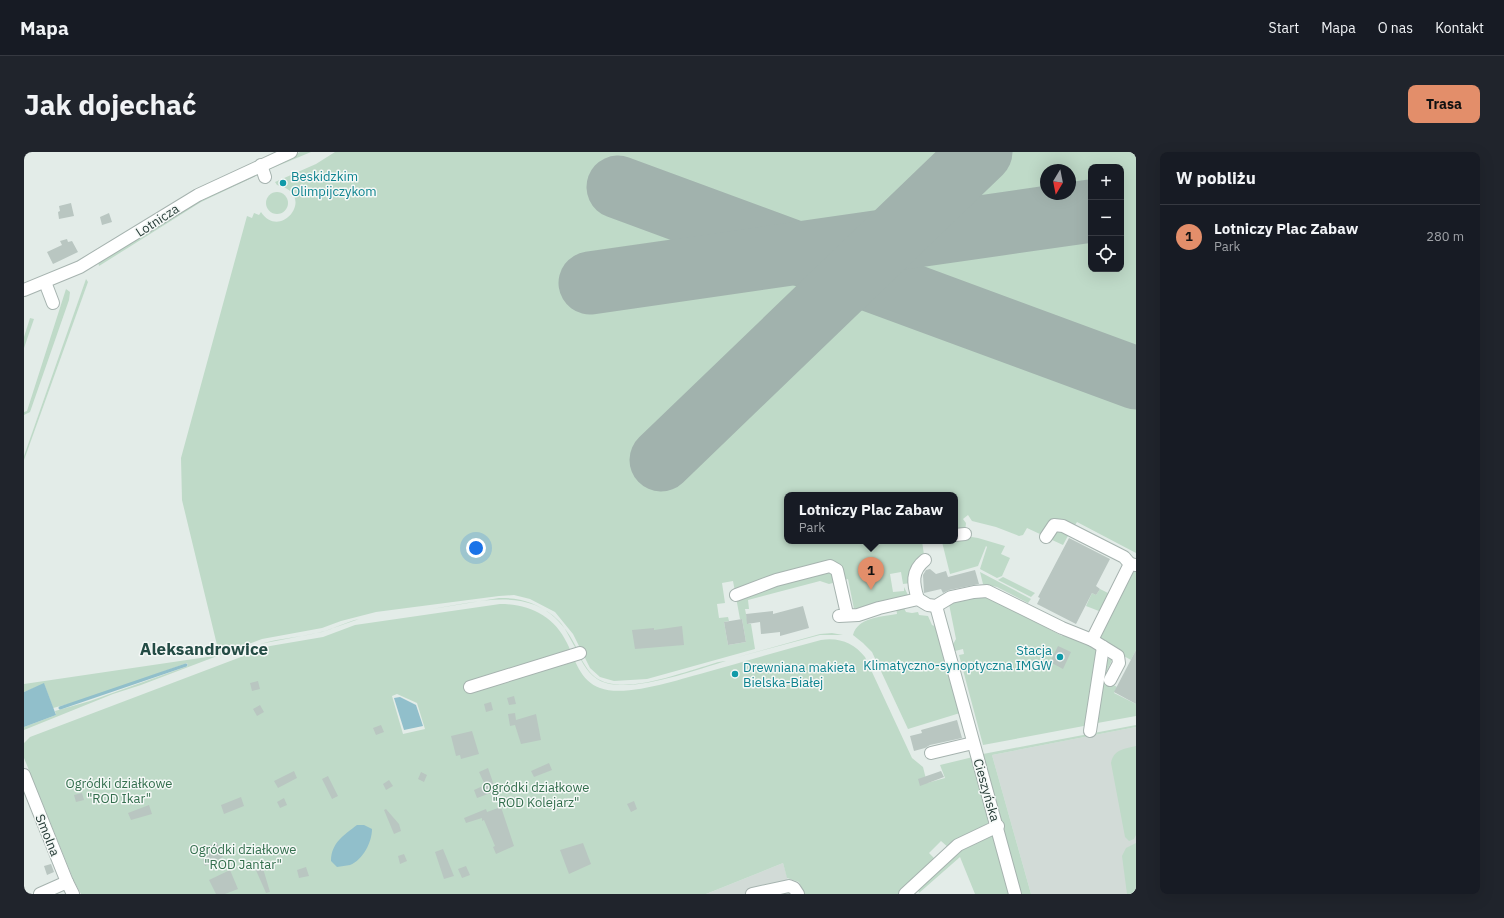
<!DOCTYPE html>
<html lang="pl">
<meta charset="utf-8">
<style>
:root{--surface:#171b24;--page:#20242c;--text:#f1f3f6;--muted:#9ea1a6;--line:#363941;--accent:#e38e6a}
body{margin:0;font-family:"IBM Plex Sans",sans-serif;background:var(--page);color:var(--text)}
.controls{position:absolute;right:12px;top:12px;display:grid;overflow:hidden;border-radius:8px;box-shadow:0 4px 16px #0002}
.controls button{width:36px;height:36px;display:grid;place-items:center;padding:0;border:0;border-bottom:1px solid var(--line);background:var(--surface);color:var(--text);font:20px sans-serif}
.compass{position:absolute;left:1016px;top:12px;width:36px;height:36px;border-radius:50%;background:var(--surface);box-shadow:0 4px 16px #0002;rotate:190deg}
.you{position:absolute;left:452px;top:396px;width:14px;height:14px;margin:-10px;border:3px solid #fff;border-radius:50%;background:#1a73e8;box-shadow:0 0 0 6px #1a73e833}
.badge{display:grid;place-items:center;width:26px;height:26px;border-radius:50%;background:var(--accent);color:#111;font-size:13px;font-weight:700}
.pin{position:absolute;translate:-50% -33px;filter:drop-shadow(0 1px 2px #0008)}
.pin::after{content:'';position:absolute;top:21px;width:14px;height:12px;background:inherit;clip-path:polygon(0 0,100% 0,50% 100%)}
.popup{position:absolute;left:760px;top:340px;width:174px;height:52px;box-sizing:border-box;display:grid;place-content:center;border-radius:8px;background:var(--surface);filter:drop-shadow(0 1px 3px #0005);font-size:13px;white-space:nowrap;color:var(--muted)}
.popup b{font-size:15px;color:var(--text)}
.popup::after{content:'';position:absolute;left:50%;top:100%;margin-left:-8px;border:8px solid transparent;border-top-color:var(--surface)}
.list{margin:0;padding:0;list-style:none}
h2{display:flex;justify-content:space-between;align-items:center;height:52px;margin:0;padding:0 16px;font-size:17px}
h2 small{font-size:13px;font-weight:400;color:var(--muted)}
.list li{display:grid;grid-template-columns:26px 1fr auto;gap:12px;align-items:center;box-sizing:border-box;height:64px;padding:0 16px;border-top:1px solid var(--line)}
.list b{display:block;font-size:15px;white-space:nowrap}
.list p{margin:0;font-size:13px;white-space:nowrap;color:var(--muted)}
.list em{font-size:13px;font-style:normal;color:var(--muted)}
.icon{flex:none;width:22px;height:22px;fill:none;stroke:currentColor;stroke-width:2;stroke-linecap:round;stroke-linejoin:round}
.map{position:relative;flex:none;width:1112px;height:742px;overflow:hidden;border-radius:8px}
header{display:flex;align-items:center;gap:24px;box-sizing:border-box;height:56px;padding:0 20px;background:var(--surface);border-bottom:1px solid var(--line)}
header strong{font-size:19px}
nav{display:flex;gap:22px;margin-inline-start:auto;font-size:14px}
.intro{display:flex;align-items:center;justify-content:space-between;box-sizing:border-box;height:96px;padding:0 24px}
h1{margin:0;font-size:28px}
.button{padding:10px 18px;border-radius:8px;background:var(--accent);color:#111;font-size:14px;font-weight:700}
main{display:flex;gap:24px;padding:0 24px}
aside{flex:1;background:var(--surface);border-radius:8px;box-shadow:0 4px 16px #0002}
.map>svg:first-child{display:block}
.built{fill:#d2dbd7}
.green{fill:#bfdac8;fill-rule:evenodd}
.water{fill:#91bfcb}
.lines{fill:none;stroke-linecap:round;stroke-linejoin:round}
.stream{stroke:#91bfcb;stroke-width:3}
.runway{stroke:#a1b2ad;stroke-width:63}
.building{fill:#b9c6c1}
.minor-casing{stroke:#a6b3af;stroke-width:14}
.minor{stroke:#fff;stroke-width:12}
.culture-dot{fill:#0f9aa8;stroke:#f4f8f6;stroke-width:1.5}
.labels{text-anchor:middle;stroke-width:3;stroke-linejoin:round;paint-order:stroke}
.culture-label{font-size:13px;fill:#0d838f;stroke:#f4f8f6;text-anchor:start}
.street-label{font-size:13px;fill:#253b36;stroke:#f4f8f6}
.park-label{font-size:13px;fill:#336e4d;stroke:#f4f8f6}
.district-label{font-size:17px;font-weight:bold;fill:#234b44;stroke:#f4f8f6}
</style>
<header>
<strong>Mapa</strong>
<nav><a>Start</a><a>Mapa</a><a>O nas</a><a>Kontakt</a></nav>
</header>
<div class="intro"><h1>Jak dojechać</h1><a class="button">Trasa</a></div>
<main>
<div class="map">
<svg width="1112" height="742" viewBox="0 0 1112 742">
<rect width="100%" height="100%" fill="#e3ece8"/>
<g class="built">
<polygon points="1112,575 1112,742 1007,742 968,603"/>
<polygon points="759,711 768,742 682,742"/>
</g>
<g class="green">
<polygon points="276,0 287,0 244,18 244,14"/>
<path d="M311 0H1112V401L1053 370 1049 376 1029 366 1018 383 1003 376 999 383 995 384 972 375 948 369 944 363 939 367 942 371 941 380 931 381V343H763V389H898L900 403 887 431 879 432 877 420 866 422 869 440 880 439V435L885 445 830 457 824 427 805 432 796 429 724 448 725 457H721L724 472H727L731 497 623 527 590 529 576 525 566 516 549 482 531 460 506 447 490 443 475 444 352 460 317 469 298 476 238 487 117 533 89 542 0 578V575L32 563 31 559 66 549 164 514 163 511 64 547 29 556 20 532 0 540V532L190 504 193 493 158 348 157 306 223 64 228 66 230 61 235 63 237 60C257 90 294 42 253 33L251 30 292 12ZM1067 15H1097V117H1067ZM1022 18H1046V42H1022ZM709 429 716 467H718L722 490 704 493 700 470 705 469 704 465 695 466 693 452 701 451 698 431Z"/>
<polygon points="232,19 235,22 234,23 177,50 75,114 74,110 154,59"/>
<circle cx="253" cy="51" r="11"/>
<polygon points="62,127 64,130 0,308 0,304"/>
<polygon points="42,137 46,140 45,148 6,260 0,263 0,260 3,259"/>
<polygon points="6,166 10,167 0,196 0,185"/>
<polygon points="1030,379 1046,380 1039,393 1026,387"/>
<polygon points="941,384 954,386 981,394 977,402 986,406 978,424 973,426 956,417 963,395 962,394 954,414 926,422 918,390 931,389 931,385"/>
<polygon points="1112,417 1112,498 1107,508 1076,491 1074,482 1107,420"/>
<polygon points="956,420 1007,447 1004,451 973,435 959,432"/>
<polygon points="979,425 1011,441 1007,445 974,428"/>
<polygon points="1076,437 1088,443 1080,461 1062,454 1068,441 1072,443"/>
<path d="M964 443C989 456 1013 471 1038 484L1041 480 1064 489 1075 499 1065 573 959 593 935 503 940 502 939 497 931 499 928 494 932 487 925 452 928 449Z"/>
<path d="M475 446C513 445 539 465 554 499 547 491 543 477 535 469 501 434 450 451 408 457Z"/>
<path d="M476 452C506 452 530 464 543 491 551 507 556 529 576 536 602 546 656 527 683 520 721 509 759 498 797 488 815 485 830 491 841 505L888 606 899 615 903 631 921 626 916 613 949 605 966 670 925 696 917 689 905 701 910 706 908 711 875 742H780L775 730 763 726 759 711 682 742H57L50 729 0 606V591L6 585 246 494 299 485 331 473ZM373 542 393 551 401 577 379 582 368 544Z"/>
<path d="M879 454 882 460 888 461 894 460 895 463 904 464 908 473 913 475 936 561 884 577 848 500 839 491 829 483C834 465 857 465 873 462L872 455Z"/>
<path d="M335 467 298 480 236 492 107 541 236 492C256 486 277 485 297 480 310 477 321 470 335 467Z"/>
<polygon points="808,481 819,483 796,483 710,506 796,482"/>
<path d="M555 504C560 510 563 519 571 525 596 544 651 523 678 515 686 513 695 509 702 509 671 518 612 540 582 531 568 527 561 516 555 504Z"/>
<polygon points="1079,505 1088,508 1079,527 1093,535 1090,541 1112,552 1112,564 1068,572"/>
<polygon points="1112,573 1112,575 968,603 1007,742 994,742 959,602"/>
<path d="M1112 594V683L1110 687 1105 689 1101 685 1087 611C1090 597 1100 597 1112 594Z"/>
<polygon points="968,683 971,685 986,742 951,742 936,705 895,741 894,738 931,701"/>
<polygon points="1112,691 1112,742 1103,742 1098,704 1102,696"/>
</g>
<g class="water">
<polygon points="20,531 32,563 0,575 0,540"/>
<polygon points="376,545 392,553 399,574 380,578 370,546"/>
<path d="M333 673H340L348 677C348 690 339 708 326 713 322 714 317 714 313 715L307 709C307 691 320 683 333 673Z"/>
</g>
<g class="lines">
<polyline class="stream" points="36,556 162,513"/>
<g class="runway">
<polyline points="594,35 1112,226"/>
<polyline points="566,131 1067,59"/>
<polyline points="637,308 957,0"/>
</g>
</g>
<g class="building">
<polygon points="47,51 50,64 35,67 34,60 36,59 35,54"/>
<polygon points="85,61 88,70 78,73 76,65"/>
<polygon points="43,87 44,90 48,89 54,100 29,112 23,100 38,93 36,89"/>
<polygon points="1045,386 1086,407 1072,434 1076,437 1072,443 1068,441 1052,472 1013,452 1016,446 1014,445"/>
<polygon points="906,417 912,422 922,419 924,425 951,418 955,432 925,438 919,441 917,437 900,441 899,423 902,418"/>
<polygon points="779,454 785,476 756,484 756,480 737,482 736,470 723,472 722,462 749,459 749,462"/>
<polygon points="718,467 722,490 704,493 700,470"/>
<polygon points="658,474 660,493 611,497 608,478 630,476 630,478"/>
<polygon points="1034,494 1047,500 1039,517 1026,510"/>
<polygon points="1112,498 1112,552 1090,540"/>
<polygon points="234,529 236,537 228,539 226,531"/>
<polygon points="490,544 492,552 485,553 483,546"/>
<polygon points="467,550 469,558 462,560 460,552"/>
<polygon points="236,553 240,560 233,564 229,557"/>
<polygon points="491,561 492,568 512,562 517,588 497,592 491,573 486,574 484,562"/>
<polygon points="933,568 938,586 906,593 901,596 890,599 886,584 898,581 897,578"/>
<polygon points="357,573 360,580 352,583 349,576"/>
<polygon points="448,579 455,602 437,607 436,603 432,604 427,584"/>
<polygon points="525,611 528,618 510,625 507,619"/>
<polygon points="464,616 472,639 453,646 450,638 461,633 455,620"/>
<polygon points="270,619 273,626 254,636 250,629"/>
<polygon points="917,619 920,625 896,634 894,627"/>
<polygon points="397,620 403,623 400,630 394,627"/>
<polygon points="304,624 314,644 308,647 298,627"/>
<polygon points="99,628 101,635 95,637 92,631"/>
<polygon points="365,628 369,634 362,638 359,632"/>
<polygon points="58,641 60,648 52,650 50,643"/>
<polygon points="217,645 220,654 200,662 197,653"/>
<polygon points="260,646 263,653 256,656 253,650"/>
<polygon points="610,649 613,657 607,660 603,652"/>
<polygon points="125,653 128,662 107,668 104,661"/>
<polygon points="477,655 490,694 472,702 469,695 471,694 460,668 458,669 458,666 442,671 440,666 462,657 463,660"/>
<polygon points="362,657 375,672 377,679 370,682 360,658"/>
<polygon points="193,690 199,705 181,714 176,698"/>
<polygon points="559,691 567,712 545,722 536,698"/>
<polygon points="419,697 430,724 420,727 411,700"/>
<polygon points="380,702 383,709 376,712 374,704"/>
<polygon points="27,712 30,720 23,723 20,714"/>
<polygon points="238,713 246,740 242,741 231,716"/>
<polygon points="442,714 446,723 438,726 434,717"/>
<polygon points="282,715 285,724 275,726 273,718"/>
<polygon points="206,718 214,737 201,742 192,742 185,728"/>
</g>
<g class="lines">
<g class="minor-casing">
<g id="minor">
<polyline points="237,13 241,25"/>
<polyline points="21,130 29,151"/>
<polyline points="0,138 56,115 174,43 267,0"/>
<polyline points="931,383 941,382"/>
<polyline points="1022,385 1030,373 1039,374 1100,405 1106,412"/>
<polyline points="712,443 752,428 806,414 813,418 823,462"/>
<path d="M894 447C889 432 887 419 901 408"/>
<polyline points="912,454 991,742"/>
<polyline points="815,464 834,463 855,456 894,447 904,453 912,454 927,445 950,440 963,439 1038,476 1068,488 1094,504 1095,511 1086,528"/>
<polyline points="1068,488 1106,412 1112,413"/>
<polyline points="446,535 556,501"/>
<polyline points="1066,579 1079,495"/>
<polyline points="907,601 949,591"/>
<polyline points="0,623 43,730 49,742"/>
<polyline points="16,742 43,730"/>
<polyline points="728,742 765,734 770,736 774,742"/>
<polyline points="881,742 934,693 974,674"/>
</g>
</g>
<use href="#minor" class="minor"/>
</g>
<g class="culture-dot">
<circle cx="259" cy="31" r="4"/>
<circle cx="1036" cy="505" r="4"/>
<circle cx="711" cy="522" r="4"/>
</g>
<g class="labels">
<g class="culture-label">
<text x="267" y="29">Beskidzkim<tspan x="267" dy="15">Olimpijczykom</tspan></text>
<text x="1028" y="503" text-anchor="end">Stacja<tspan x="1028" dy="15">Klimatyczno-synoptyczna IMGW</tspan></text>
<text x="719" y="520">Drewniana makieta<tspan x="719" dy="15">Bielska-Białej</tspan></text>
</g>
<g class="street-label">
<text transform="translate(133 68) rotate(-33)" y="5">Lotnicza</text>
<text transform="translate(963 638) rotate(74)" y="5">Cieszyńska</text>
<text transform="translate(24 683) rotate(68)" y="5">Smolna</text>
</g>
<g class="park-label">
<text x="95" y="636">Ogródki działkowe<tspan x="95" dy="15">"ROD Ikar"</tspan></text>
<text x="512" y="640">Ogródki działkowe<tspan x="512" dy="15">"ROD Kolejarz"</tspan></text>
<text x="219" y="702">Ogródki działkowe<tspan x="219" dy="15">"ROD Jantar"</tspan></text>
</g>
<g class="district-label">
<text x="180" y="503">Aleksandrowice</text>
</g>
</g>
</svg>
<div class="controls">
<button>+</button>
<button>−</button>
<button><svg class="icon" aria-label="locate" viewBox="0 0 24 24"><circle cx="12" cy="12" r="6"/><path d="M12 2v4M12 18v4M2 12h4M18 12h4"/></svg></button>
</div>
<svg class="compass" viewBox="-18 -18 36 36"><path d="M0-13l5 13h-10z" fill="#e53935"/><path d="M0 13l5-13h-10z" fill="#9ea1a6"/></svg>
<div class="you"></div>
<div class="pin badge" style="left:847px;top:438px">1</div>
<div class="popup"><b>Lotniczy Plac Zabaw</b>Park</div>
</div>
<aside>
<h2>W pobliżu<small></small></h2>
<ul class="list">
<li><span class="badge">1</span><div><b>Lotniczy Plac Zabaw</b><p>Park</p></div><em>280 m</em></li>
</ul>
</aside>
</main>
